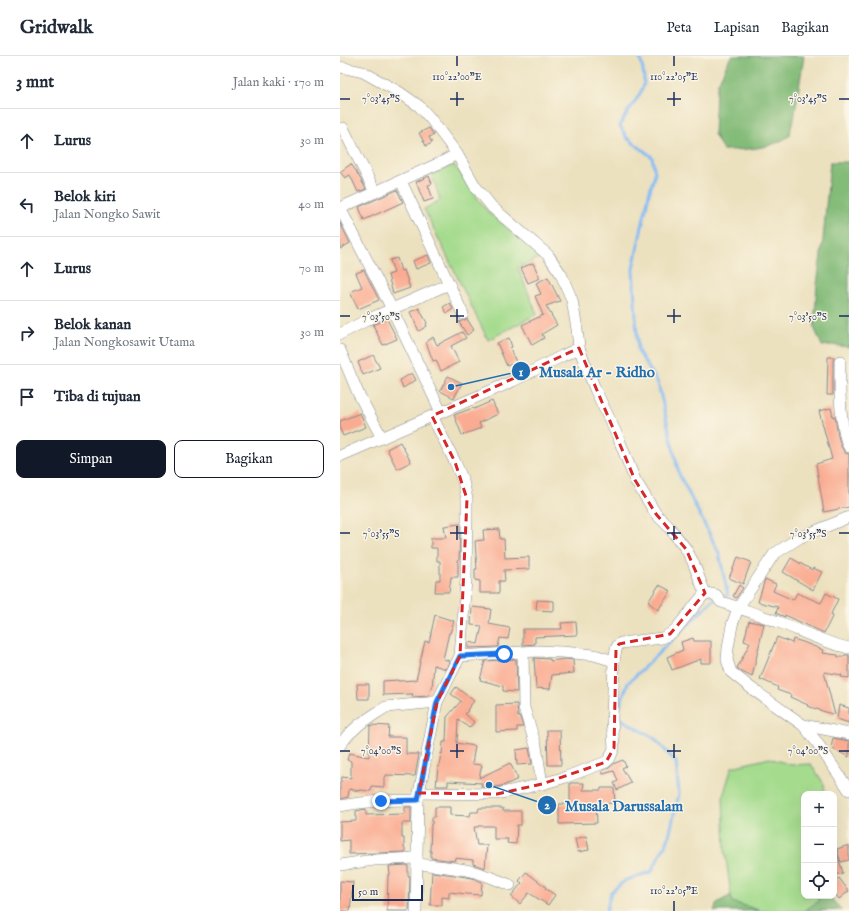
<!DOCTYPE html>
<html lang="id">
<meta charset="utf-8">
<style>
:root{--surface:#fff;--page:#f2f2f3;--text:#1f2937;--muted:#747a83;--line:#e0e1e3;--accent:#111827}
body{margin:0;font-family:"IM FELL English",serif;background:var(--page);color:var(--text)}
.controls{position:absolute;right:12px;bottom:12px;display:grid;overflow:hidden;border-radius:8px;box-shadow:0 4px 16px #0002}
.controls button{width:36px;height:36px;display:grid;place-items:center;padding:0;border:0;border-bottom:1px solid var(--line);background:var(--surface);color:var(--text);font:20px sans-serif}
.scale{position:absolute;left:12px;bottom:10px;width:71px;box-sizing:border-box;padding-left:4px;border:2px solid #1b2f5e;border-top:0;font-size:11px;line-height:14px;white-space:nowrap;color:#1b2f5e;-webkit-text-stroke:3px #fcf5e5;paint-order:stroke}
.stop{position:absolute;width:12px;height:12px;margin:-9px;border:3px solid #1a73e8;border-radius:50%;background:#fff}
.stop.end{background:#1a73e8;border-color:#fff;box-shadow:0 1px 4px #0008}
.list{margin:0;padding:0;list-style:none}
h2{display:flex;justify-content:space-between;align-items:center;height:52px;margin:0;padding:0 16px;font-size:17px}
h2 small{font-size:13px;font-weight:400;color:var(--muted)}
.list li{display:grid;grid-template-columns:26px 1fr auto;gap:12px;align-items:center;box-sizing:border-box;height:64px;padding:0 16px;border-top:1px solid var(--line)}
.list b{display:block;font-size:15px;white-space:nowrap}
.list p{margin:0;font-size:13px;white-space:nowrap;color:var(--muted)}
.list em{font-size:13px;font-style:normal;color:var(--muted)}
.actions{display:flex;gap:8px;padding:12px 16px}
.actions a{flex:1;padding:9px 0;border:1px solid var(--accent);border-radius:8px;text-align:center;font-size:14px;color:var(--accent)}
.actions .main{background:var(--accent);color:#fff}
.icon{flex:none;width:22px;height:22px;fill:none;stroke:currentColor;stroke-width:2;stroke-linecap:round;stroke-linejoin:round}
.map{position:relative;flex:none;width:509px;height:855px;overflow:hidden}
header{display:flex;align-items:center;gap:24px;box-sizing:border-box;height:56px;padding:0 20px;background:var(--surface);border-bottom:1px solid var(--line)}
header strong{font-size:19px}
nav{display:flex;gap:22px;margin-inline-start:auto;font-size:14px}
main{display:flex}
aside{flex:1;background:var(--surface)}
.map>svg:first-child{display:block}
.green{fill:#a4db8d;stroke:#608576}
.forest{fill:#83bb78;stroke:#4f756b}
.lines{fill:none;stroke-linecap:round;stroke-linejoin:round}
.stream{stroke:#85bbf4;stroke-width:3}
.building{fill:#faac92}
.minor-casing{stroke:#84888e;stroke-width:12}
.minor{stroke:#fff;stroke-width:11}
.route{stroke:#1a73e8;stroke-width:5}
.marked{fill:none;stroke:#d62828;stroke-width:3;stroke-dasharray:8 5;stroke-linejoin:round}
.ticks{fill:none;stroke:#1b2f5e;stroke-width:1.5}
.ticks-label{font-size:10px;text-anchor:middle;fill:#1b2f5e;stroke:#fcf5e5;stroke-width:3;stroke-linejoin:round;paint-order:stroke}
.leader{fill:none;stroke:#1f6fb2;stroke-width:1.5}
.callout-dot{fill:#1f6fb2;stroke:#fcf5e5;stroke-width:1.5}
.mark-label{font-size:12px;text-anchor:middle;font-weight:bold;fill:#fff}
.callout-label{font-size:15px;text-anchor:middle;font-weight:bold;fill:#1f6fb2;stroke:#fcf5e5;stroke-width:3;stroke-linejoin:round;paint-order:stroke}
</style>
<header>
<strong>Gridwalk</strong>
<nav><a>Peta</a><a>Lapisan</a><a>Bagikan</a></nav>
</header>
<main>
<aside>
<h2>3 mnt<small>Jalan kaki · 170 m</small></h2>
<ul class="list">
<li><svg class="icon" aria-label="ahead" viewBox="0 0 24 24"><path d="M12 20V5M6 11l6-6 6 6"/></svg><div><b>Lurus</b></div><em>30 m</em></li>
<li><svg class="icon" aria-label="left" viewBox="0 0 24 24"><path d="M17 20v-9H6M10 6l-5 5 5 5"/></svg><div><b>Belok kiri</b><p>Jalan Nongko Sawit</p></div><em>40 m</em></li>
<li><svg class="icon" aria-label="ahead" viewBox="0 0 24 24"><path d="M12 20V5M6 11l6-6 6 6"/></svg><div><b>Lurus</b></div><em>70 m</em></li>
<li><svg class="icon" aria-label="right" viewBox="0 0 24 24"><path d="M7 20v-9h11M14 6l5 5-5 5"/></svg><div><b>Belok kanan</b><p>Jalan Nongkosawit Utama</p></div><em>30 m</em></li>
<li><svg class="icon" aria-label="arrive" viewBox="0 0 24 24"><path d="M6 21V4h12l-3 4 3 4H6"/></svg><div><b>Tiba di tujuan</b></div></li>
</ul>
<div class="actions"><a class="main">Simpan</a><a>Bagikan</a></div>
</aside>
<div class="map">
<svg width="509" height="855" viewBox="0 0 509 855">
<rect width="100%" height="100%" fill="#fcf5e5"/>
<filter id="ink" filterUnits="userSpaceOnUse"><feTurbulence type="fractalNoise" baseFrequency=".025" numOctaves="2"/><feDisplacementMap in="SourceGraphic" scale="8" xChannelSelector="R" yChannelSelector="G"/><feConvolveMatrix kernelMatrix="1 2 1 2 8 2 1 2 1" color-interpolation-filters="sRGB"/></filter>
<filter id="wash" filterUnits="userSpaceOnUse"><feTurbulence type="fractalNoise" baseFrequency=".012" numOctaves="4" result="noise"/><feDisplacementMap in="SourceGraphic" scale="16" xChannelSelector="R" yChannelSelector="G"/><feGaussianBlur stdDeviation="0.9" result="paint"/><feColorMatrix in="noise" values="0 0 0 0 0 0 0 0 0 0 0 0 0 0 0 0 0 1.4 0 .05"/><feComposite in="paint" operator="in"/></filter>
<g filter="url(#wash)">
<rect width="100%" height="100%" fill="#ece1bf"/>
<g class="green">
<polygon points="114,109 146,154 201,201 178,212 197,258 148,284 84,153 100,144 92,118"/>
<polygon points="430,702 451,709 471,708 484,728 485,738 464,738 464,840 479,840 479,845 464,855 422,855 392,846 385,795 383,740 392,711"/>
</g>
<g class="forest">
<path d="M391 0H464L454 63 451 71 450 79C433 93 404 94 383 94L374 78 376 37 378 27Z"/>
<polygon points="490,106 509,106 509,291 492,289 482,290 474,271 477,229 483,184"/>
<polygon points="391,839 392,846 422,855 374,855 377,847"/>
<polygon points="479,840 491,840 493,845 502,854 464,855 479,845"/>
</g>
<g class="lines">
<g class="stream">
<path d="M297 0 300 2C302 9 304 17 304 25 304 38 285 56 280 70L287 82 312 101 315 117 309 138 293 213 298 295 318 327 339 418 379 497 388 539 381 541"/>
<polyline points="267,855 267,852 271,836 286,824 311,816 328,784 339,738 336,706 314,682 276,660 288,627 373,544 375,543"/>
</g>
</g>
<g id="blocks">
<g class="building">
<polygon points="89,72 94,79 89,81 92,87 86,90 79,77"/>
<polygon points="11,108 16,115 26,133 18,136 10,119 5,122 0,116"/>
<polygon points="89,120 92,128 88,129 93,143 84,146 76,126"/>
<polygon points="57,134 63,146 24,164 19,151"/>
<polygon points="0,167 10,187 0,193"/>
<polygon points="88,199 91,207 76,213 73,205"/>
<polygon points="57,202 61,215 64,214 70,232 53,238 48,219 54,217 50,204"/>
<polygon points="193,207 200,222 188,227 181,212"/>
<polygon points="24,214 39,244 18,253 10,236 22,231 16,217"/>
<polygon points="208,221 220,245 206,250 217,269 202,278 204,282 192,289 182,269 203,259 195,240 201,238 196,227"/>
<polygon points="110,247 113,253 107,257 103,251"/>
<polygon points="79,252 87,267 86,268 87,270 79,275 70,256"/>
<polygon points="47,263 57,283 43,289 33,269"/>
<polygon points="127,263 134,274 127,279 119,266"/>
<polygon points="122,276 126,282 111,290 119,306 101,315 96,304 93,305 86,286 93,281 97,289"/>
<polygon points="169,282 172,291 170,292 176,306 167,310 157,287"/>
<polygon points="33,299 40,312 23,319 18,306"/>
<polygon points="488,301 494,301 493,305 493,339 487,339"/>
<polygon points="72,317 76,324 63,332 60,324"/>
<polygon points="108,320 122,327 114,342 100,335"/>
<polygon points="152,345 158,358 139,367 141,372 122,379 114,359 133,352 134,353"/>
<polygon points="491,352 493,361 495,360 498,380 501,390 505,397 509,398 509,451 484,456 476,408 492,403 479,355"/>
<polygon points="20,357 26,371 3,380 0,373 0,365"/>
<polygon points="60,386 71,406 57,413 47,393"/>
<polygon points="120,468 119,504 118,504 118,521 111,521 109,536 95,536 96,524 100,524 100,505 97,505 97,492 91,492 91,482 106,482 104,470"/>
<polygon points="159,473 160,483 164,483 165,502 189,501 189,513 164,514 165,525 159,525 159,537 140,537 140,525 135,524 135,513 137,513 135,485 144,484 143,474"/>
<polygon points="398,501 411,506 403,528 389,522"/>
<polygon points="451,502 472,514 473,512 482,516 473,534 443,516"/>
<polygon points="425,523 436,528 433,535 453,544 457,537 481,547 486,537 498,543 491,558 493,559 484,577 445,559 445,561 436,557 438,551 418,546"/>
<polygon points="319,529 331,535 318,554 308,546"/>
<polygon points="399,529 403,532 396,542 393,540"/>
<polygon points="197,544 214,545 214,555 196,554"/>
<polygon points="132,551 151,553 149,568 170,572 168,583 160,582 158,591 128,592 128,586 138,588 142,570 131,569"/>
<polygon points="95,559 114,565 110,577 109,577 103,603 110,605 106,613 94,609 92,633 90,632 89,640 72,641 73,638 43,639 43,625 58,624 58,625 76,624 85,585 89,586"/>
<polygon points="409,565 424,568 412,621 402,616 397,612 410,587 404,585"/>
<polygon points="236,566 237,579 195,581 195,588 183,589 183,573 222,573 221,567"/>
<polygon points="437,581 452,587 453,583 463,586 483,594 482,597 498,599 498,601 504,601 504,599 509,599 509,622 501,621 502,619 484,616 495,659 467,650 468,649 450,641 451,639 437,634 438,631 420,623"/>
<polygon points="353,582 354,585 371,585 371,607 361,607 361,603 332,614 327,601 343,594 341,586"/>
<polygon points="194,602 210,603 210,605 225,603 233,604 234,617 212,619 210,633 196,632"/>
<polygon points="176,603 177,636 163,635 163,630 140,624 145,605"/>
<polygon points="17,628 29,628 29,643 18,643"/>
<polygon points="116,631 134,645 127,654 128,655 125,658 134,666 129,672 118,663 117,686 116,687 135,690 132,708 142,709 139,722 170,707 178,723 165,729 156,731 141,731 142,727 108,725 108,730 96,730 98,710 99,710 101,697 102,698 103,686 106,686 107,661 121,645 111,638"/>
<polygon points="177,648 178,661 180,661 183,671 177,671 177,675 156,676 156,649"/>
<polygon points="499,649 509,652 509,667 497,663"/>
<polygon points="31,669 49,670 48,681 66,681 66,698 79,698 75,720 46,719 46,721 44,721 44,731 32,730 31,735 20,734 20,735 9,733 8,741 0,743 0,726 1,726 2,721 11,722 11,705 7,704 9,697 29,701 30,670"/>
<polygon points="207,674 220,674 221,709 208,709"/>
<polygon points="493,682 509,685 509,701 491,692"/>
<polygon points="189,692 192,708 177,709 176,694"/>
<polygon points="283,704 286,710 282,712 291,727 277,734 274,727 278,725 274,715 263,718 262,715 269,712 275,707"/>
<polygon points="230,727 244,727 243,734 261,734 261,732 274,732 275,747 256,748 257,767 219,768 219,748 230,748"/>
<polygon points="65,751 71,751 71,767 62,767 62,782 64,782 64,792 65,792 65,796 9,798 9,784 0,785 0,766 16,765 16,755 26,753 26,759 65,758"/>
<polygon points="95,751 110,751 110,759 130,760 131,756 138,756 139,752 163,752 163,755 181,755 181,769 177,769 176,788 167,787 168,783 154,783 154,770 138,770 138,771 134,771 137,789 147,789 145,812 133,808 133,804 115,802 114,805 91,802 91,795 90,795 91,768 92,768 92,761 95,761"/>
<polygon points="246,780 249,794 238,796 235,783"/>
<polygon points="509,789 509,804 501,806 497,793"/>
<polygon points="494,794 496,794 503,817 495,819 494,814"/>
<polygon points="68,809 68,820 70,820 69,855 47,855 48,819 50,819 49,810"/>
<polygon points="92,816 114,819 132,822 142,826 141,839 127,838 109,836 109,842 102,841 102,849 90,849"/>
<polygon points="186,816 206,831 205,832 215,839 208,849 189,837 180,848 171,840 182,827 179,825"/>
<polygon points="499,822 509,835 499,843 494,836 494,825"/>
<polygon points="0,825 13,826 10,855 0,855"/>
</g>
</g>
</g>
<g filter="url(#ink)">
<use href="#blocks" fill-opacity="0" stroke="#84888e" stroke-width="1"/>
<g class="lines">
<g class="minor-casing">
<g id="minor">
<polyline points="0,11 23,16 59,36 79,50 90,62 117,98 135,130 152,151 208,199 221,218 232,244 237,273 239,292 255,333 278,381 295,424 316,458 329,471 346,493 353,506 365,537"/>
<polyline points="3,72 35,136"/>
<polyline points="0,152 52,253 101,356"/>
<polyline points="0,152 102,106 117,98"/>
<polyline points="109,228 123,258"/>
<polyline points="0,278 27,264 109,228 61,125"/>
<polyline points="0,294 18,337 42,382"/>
<path d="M500 305C500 328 499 351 504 374 505 380 506 386 509 391"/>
<polyline points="95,359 173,325 222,300 239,292"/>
<polyline points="0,400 92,360 115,406 123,425 127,443 127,462 126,524 120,600 97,646 79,737 78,744 76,855"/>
<polyline points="509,461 459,482 434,498 398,552 392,569 388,592 387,604 391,616 411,632 463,669 476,685 509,734"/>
<path d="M365 537 376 539 381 546 385 547C404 554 423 560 441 567 464 576 485 587 509 592"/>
<polyline points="183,597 184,652 196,690 202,728"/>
<polyline points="120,600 197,595 222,596 254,599 274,605"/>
<polyline points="463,669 509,678"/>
<polyline points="0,689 8,679 20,668 35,658 46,651 97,646"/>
<polyline points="79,737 157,738 202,728 226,721 266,706 270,702 274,692 272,663 274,605 276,593 278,589 281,587 322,582 330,578 336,573 365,537"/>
<path d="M0 750C26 745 52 744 78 744"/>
<path d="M78 808C95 810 114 811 131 815 144 818 157 824 170 829"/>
<polyline points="0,809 34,804 77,802"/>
</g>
</g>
<use href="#minor" class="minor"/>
</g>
</g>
<g class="lines" filter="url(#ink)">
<polyline class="route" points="41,745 78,744 97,646 120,600 164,598"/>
</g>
<path class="marked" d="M239 292 295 424 316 458 346 493 365 537 330 578 279 588 276 593 274 692 266 706 202 728 157 738 79 737 97 646 120 600 127 443 115 406 92 360Z"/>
<path class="ticks" d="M117 0V10M334 0V10M117 36V50M334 36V50M0 43H10M110 43H124M327 43H341M499 43H509M117 253V267M334 253V267M0 260H10M110 260H124M327 260H341M499 260H509M117 470V484M334 470V484M0 477H10M110 477H124M327 477H341M499 477H509M117 688V702M334 688V702M0 695H10M110 695H124M327 695H341M499 695H509M334 845V855"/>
<g class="ticks-label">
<text x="117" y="24">110°22'00"E</text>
<text x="334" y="24">110°22'05"E</text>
<text x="41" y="46">7°03'45"S</text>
<text x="468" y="46">7°03'45"S</text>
<text x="41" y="264">7°03'50"S</text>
<text x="468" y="264">7°03'50"S</text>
<text x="41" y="481">7°03'55"S</text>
<text x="468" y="481">7°03'55"S</text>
<text x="41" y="698">7°04'00"S</text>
<text x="468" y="698">7°04'00"S</text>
<text x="334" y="838">110°22'05"E</text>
</g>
<path class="leader" d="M111 331L181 315M149 729L207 749"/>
<g class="callout-dot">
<circle cx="111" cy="331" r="4"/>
<circle cx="149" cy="729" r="4"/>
<circle cx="181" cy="315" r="10"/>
<circle cx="207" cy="749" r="10"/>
</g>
<g class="mark-label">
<text x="181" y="320">1</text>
<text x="207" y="753">2</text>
</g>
<g class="callout-label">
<text x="257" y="321">Musala Ar - Ridho</text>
<text x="284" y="755">Musala Darussalam</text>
</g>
</svg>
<div class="controls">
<button>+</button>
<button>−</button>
<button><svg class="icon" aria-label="locate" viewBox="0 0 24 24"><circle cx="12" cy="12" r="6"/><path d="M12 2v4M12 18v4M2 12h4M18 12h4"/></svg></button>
</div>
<div class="scale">50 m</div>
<div class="stop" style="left:164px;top:598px"></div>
<div class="stop end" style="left:41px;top:745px"></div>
</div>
</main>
